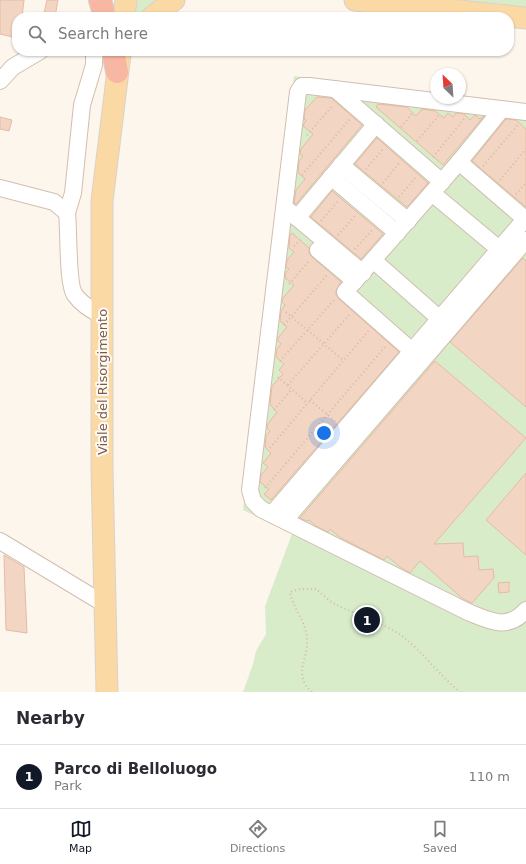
<!DOCTYPE html>
<style>
:root{--surface:#fff;--page:#f2f2f3;--text:#2b2b33;--muted:#7c7c81;--line:#e1e1e2;--accent:#111827}
body{margin:0;font-family:"DejaVu Sans",sans-serif;background:var(--page);color:var(--text)}
.compass{position:absolute;left:430px;top:68px;width:36px;height:36px;border-radius:50%;background:var(--surface);box-shadow:0 1px 3px #0004;rotate:335deg}
.you{position:absolute;left:324px;top:433px;width:14px;height:14px;margin:-10px;border:3px solid #fff;border-radius:50%;background:#1a73e8;box-shadow:0 0 0 6px #1a73e833}
.badge{display:grid;place-items:center;width:26px;height:26px;border-radius:50%;background:var(--accent);color:#fff;font-size:13px;font-weight:700}
.pin{position:absolute;translate:-50% -50%;border:2px solid #fff;box-shadow:0 1px 4px #0006}
.list{margin:0;padding:0;list-style:none}
h2{display:flex;justify-content:space-between;align-items:center;height:52px;margin:0;padding:0 16px;font-size:17px}
h2 small{font-size:13px;font-weight:400;color:var(--muted)}
.list li{display:grid;grid-template-columns:26px 1fr auto;gap:12px;align-items:center;box-sizing:border-box;height:64px;padding:0 16px;border-top:1px solid var(--line)}
.list b{display:block;font-size:15px;white-space:nowrap}
.list p{margin:0;font-size:13px;white-space:nowrap;color:var(--muted)}
.list em{font-size:13px;font-style:normal;color:var(--muted)}
.icon{flex:none;width:22px;height:22px;fill:none;stroke:currentColor;stroke-width:2;stroke-linecap:round;stroke-linejoin:round}
.map{position:relative;flex:none;width:526px;height:692px;overflow:hidden}
.search{position:absolute;background:var(--surface);box-shadow:0 1px 3px #0004;left:12px;right:12px;top:12px;height:44px;display:flex;align-items:center;gap:10px;box-sizing:border-box;padding:0 14px;border-radius:16px;color:var(--muted);font-size:15px}
.sheet{height:116px;background:var(--surface)}
nav{display:flex;justify-content:space-around;align-items:center;box-sizing:border-box;height:56px;border-top:1px solid var(--line);background:var(--surface);font-size:11px;color:var(--muted)}
nav a{display:grid;justify-items:center;gap:2px}
nav .on{color:var(--accent)}
.map>svg:first-child{display:block}
.green{fill:#d8ecc9}
.building{fill:#f3d5c3;stroke:#e6bba3}
.lines{fill:none;stroke-linecap:round;stroke-linejoin:round}
.minor-casing{stroke:#d1beb0;stroke-width:18}
.major-casing{stroke:#dad1cd;stroke-width:23}
.highway-casing{stroke:#dad1cd;stroke-width:24}
.path{stroke:#d9b8a5;stroke-width:2;stroke-dasharray:1 3;stroke-linecap:butt}
.minor{stroke:#fff;stroke-width:16}
.major{stroke:#fbd9a5;stroke-width:21}
.highway{stroke:#f7b7a3;stroke-width:22}
.labels{text-anchor:middle;stroke-width:4;stroke-linejoin:round;paint-order:stroke}
.street-label{font-size:13px;fill:#7a5c4d;stroke:#fffaf3}
</style>
<div class="map">
<svg width="526" height="692" viewBox="0 0 526 692">
<rect width="100%" height="100%" fill="#fdf6ec"/>
<g class="green">
<polygon points="135,0 161,0 153,5 140,17 133,17"/>
<polygon points="421,0 526,0 526,11"/>
<polygon points="294,76 436,93 436,98 460,98 460,96 526,104 526,692 243,692 253,664 256,651 266,634 265,606 292,534 243,510"/>
</g>
<g class="building">
<polygon points="0,0 24,0 22,17 17,17 17,38 0,34"/>
<polygon points="47,0 58,0 55,17 43,17"/>
<polygon points="317,97 331,98 362,125 296,204 294,203 296,190 305,179 298,173 299,161 303,156 300,154 301,149 313,134 303,126 306,120 304,119 305,110"/>
<polygon points="378,104 407,107 416,116 422,109 435,111 444,118 448,113 453,117 456,113 464,114 470,120 475,115 480,119 484,116 443,165 376,107"/>
<polygon points="0,117 12,120 9,131 0,129"/>
<polygon points="506,119 516,120 526,129 526,207 472,161"/>
<polygon points="377,138 428,183 407,207 355,164"/>
<polygon points="332,191 383,234 361,259 311,217"/>
<polygon points="292,233 309,248 309,253 312,257 341,282 336,291 336,295 339,299 399,352 271,500 264,494 269,489 260,482 261,475 268,467 263,463 271,453 265,447 266,436 270,431 267,428 268,424 277,412 270,405 272,386 283,374 279,370 284,364 276,357 277,349 281,344 278,341 278,338 287,327 280,321 281,311 285,305 282,302 283,298 294,285 285,278 286,272 289,269 286,267 287,260 294,252 289,248 290,235"/>
<polygon points="523,258 526,261 526,407 450,342"/>
<polygon points="435,361 526,438 434,544 463,543 464,557 478,556 479,570 493,569 494,578 472,603 463,599 420,561 410,573 400,567 387,556 384,560 341,538 330,529 328,532 316,526 309,520 307,521 300,518"/>
<polygon points="526,473 526,555 486,520"/>
<polygon points="4,555 24,567 27,633 6,630"/>
<polygon points="509,582 509,592 499,593 498,583"/>
</g>
<g class="lines">
<g class="minor-casing">
<g id="minor">
<polyline points="0,81 13,67 40,51"/>
<polyline points="335,89 442,182"/>
<path d="M526 112 309 86H302L298 92 250 490 253 501 261 509 468 612C490 621 507 631 526 610"/>
<polyline points="459,162 525,219"/>
<polyline points="341,165 408,221"/>
<polyline points="331,177 397,233"/>
<path d="M0 188 54 202 67 213C69 229 67 285 75 295 82 305 92 310 102 316"/>
<polyline points="432,193 499,249"/>
<polyline points="289,211 363,273"/>
<polyline points="67,213 73,193 82,105 94,65 94,51"/>
<polyline points="297,218 376,124"/>
<polyline points="318,250 355,281"/>
<polyline points="373,260 440,319"/>
<polyline points="412,351 345,292 459,162 502,109"/>
<polyline points="272,514 526,218"/>
<polyline points="285,520 526,240"/>
<polyline points="0,541 106,605"/>
</g>
</g>
<g class="major-casing">
<g id="major">
<polyline points="355,0 526,18"/>
<polyline points="124,17 126,0"/>
<polyline points="152,17 174,0"/>
<polyline points="107,692 102,469 102,201 120,54"/>
</g>
</g>
<g class="highway-casing">
<g id="highway">
<polyline points="100,0 105,17"/>
<polyline points="113,51 117,72"/>
</g>
</g>
<g class="path">
<polyline points="401,127 413,112"/>
<polyline points="307,135 333,105"/>
<polyline points="417,141 439,115"/>
<polyline points="433,157 464,119"/>
<polyline points="483,166 518,125"/>
<polyline points="366,169 383,149"/>
<polyline points="302,175 350,119"/>
<polyline points="500,180 526,149"/>
<polyline points="383,183 399,163"/>
<polyline points="516,194 526,183"/>
<polyline points="399,197 416,177"/>
<polyline points="321,221 338,201"/>
<polyline points="338,235 355,216"/>
<polyline points="294,246 301,239"/>
<polyline points="355,249 372,230"/>
<polyline points="289,284 310,260"/>
<polyline points="286,312 343,360"/>
<polyline points="284,325 327,275"/>
<polyline points="280,361 334,300"/>
<polyline points="278,377 307,403"/>
<polyline points="288,385 350,314"/>
<polyline points="310,400 335,421"/>
<polyline points="274,410 292,389"/>
<polyline points="270,448 369,330"/>
<polyline points="265,488 385,347"/>
<path d="M312 692C294 676 306 663 307 644 308 622 293 610 290 592L300 589H316C322 594 329 601 335 604 357 615 382 622 402 636 423 652 439 675 460 692"/>
</g>
<use href="#minor" class="minor"/>
<use href="#major" class="major"/>
<use href="#highway" class="highway"/>
</g>
<g class="labels">
<g class="street-label">
<text transform="translate(102 382) rotate(-90)" y="5">Viale del Risorgimento</text>
</g>
</g>
</svg>
<svg class="compass" viewBox="-18 -18 36 36"><path d="M0-13l5 13h-10z" fill="#e53935"/><path d="M0 13l5-13h-10z" fill="#7c7c81"/></svg>
<div class="you"></div>
<div class="pin badge" style="left:367px;top:620px">1</div>
<div class="search"><svg class="icon" aria-label="search" viewBox="0 0 24 24"><circle cx="10" cy="10" r="6"/><path d="M15 15l6 6"/></svg>Search here</div>
</div>
<section class="sheet">
<h2>Nearby<small></small></h2>
<ul class="list">
<li><span class="badge">1</span><div><b>Parco di Belloluogo</b><p>Park</p></div><em>110 m</em></li>
</ul>
</section>
<nav>
<a class="on"><svg class="icon" aria-label="map" viewBox="0 0 24 24"><path d="M3 6l6-2 6 2 6-2v14l-6 2-6-2-6 2zM9 4v14M15 6v14"/></svg>Map</a>
<a><svg class="icon" aria-label="directions" viewBox="0 0 24 24"><path d="M12 3l9 9-9 9-9-9zM9 14v-3h6M13 9l2 2-2 2"/></svg>Directions</a>
<a><svg class="icon" aria-label="saved" viewBox="0 0 24 24"><path d="M7 4h10v16l-5-4-5 4z"/></svg>Saved</a>
</nav>
